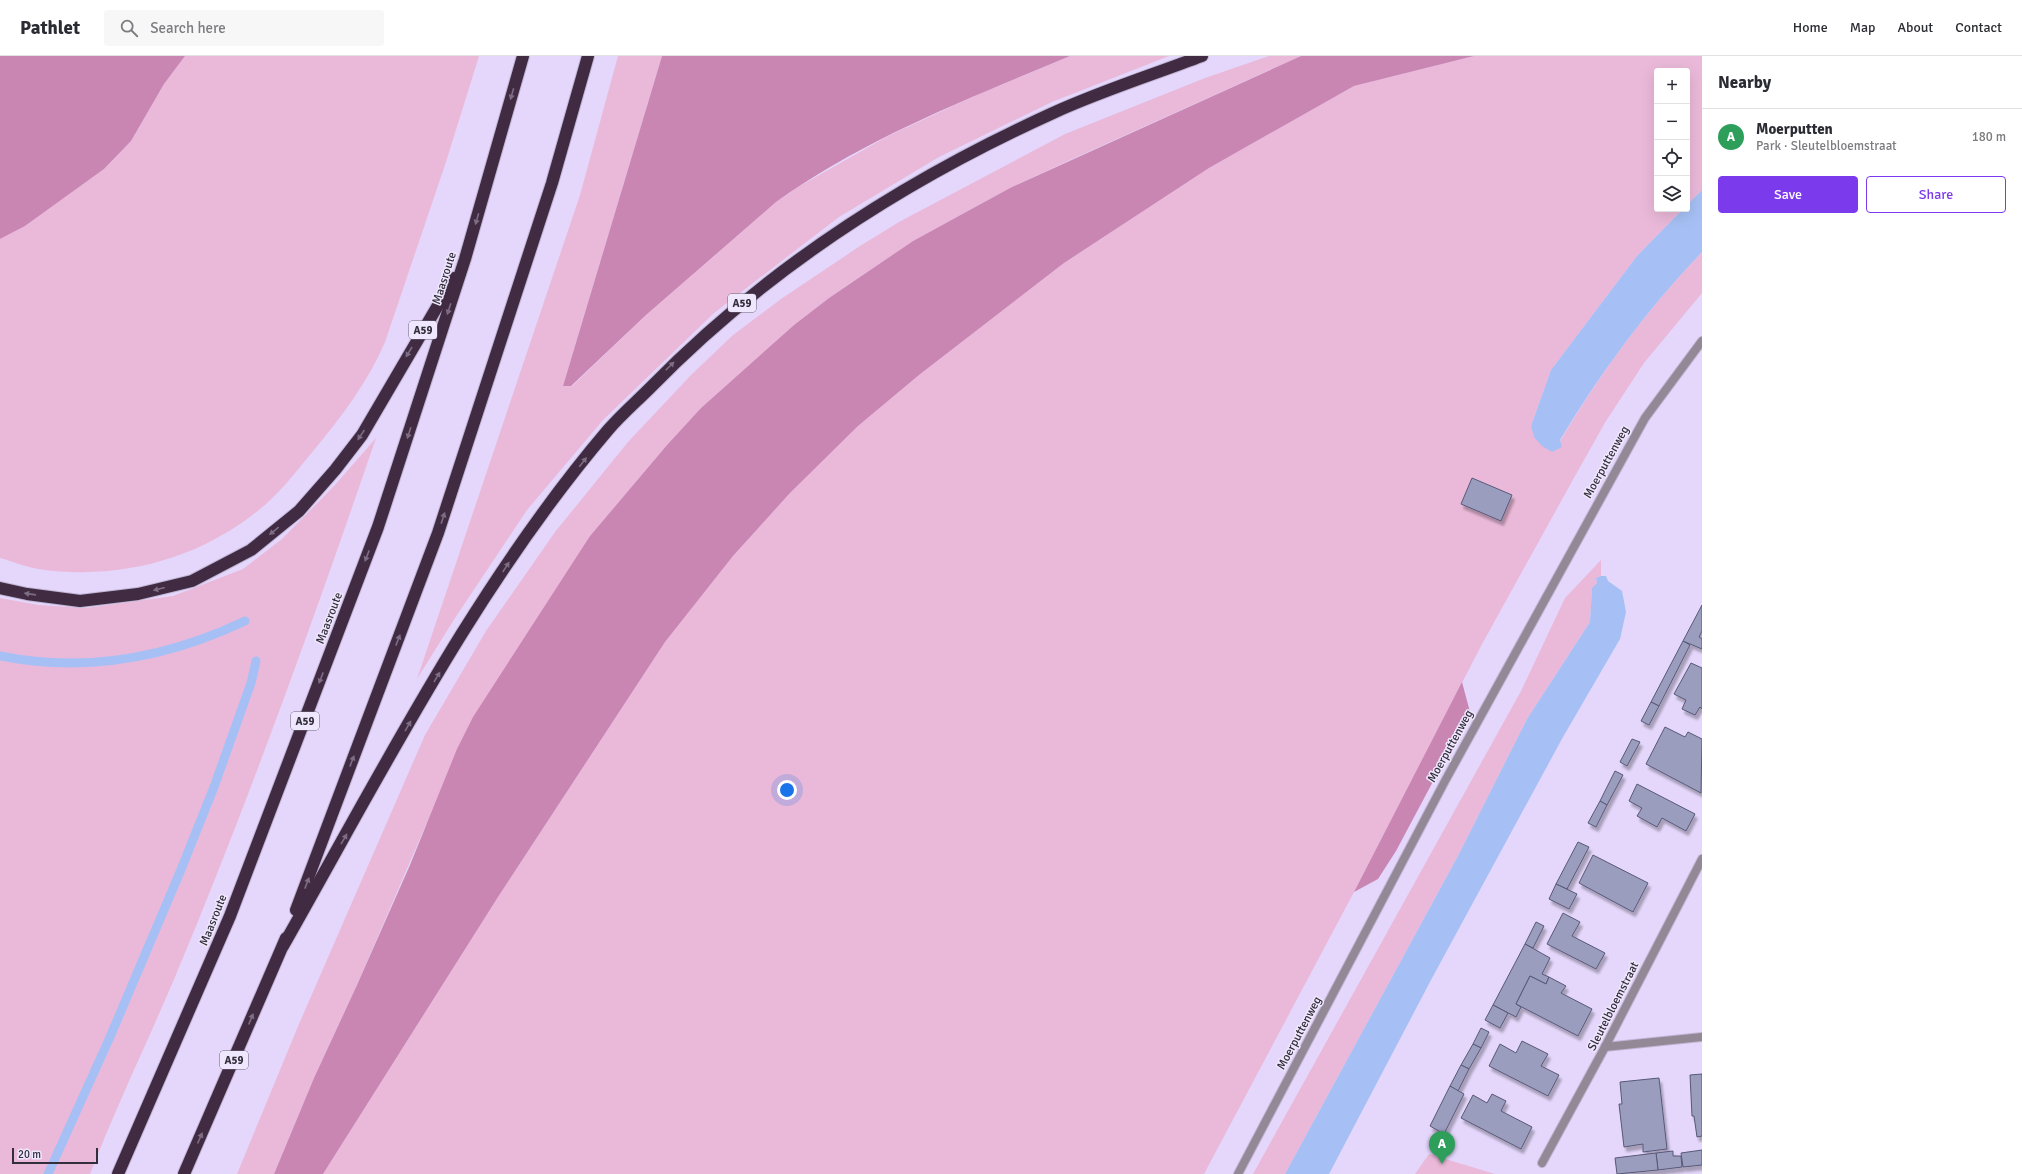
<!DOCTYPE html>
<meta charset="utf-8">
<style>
:root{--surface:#fff;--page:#f7f7f7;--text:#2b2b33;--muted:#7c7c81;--line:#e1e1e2;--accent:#7c3aed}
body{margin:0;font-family:Signika,sans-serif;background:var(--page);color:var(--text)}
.controls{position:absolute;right:12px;top:12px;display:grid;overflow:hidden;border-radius:4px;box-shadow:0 4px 16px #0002}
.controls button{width:36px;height:36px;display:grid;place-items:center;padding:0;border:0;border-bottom:1px solid var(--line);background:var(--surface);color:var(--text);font:20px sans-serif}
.scale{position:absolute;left:12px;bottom:10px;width:86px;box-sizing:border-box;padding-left:4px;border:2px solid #332e3b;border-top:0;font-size:11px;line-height:14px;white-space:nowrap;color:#332e3b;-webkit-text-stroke:3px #efe7fd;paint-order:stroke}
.you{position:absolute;left:787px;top:734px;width:14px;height:14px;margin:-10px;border:3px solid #fff;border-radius:50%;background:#1a73e8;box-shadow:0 0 0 6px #1a73e833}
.badge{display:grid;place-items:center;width:26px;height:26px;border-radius:50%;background:var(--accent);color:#fff;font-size:13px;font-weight:700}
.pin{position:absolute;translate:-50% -33px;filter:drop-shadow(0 1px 2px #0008)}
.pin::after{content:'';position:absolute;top:21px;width:14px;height:12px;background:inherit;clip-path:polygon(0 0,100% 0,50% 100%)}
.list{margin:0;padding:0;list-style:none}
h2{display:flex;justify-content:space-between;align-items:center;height:52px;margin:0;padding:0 16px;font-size:17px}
h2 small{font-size:13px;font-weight:400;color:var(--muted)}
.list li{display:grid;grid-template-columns:26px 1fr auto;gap:12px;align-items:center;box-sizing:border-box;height:56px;padding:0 16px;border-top:1px solid var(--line)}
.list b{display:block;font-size:15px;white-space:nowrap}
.list p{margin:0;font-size:13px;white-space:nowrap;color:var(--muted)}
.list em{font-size:13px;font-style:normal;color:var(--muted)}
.actions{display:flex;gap:8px;padding:12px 16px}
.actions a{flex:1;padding:9px 0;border:1px solid var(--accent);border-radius:4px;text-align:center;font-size:14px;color:var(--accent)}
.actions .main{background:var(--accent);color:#fff}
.icon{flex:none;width:22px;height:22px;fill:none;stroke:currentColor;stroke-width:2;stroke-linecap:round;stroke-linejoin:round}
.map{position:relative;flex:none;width:1702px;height:1118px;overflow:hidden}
header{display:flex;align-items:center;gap:24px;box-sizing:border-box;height:56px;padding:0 20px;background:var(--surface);border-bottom:1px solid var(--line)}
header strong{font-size:19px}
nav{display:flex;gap:22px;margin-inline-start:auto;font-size:14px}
.search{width:280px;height:36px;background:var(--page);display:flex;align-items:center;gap:10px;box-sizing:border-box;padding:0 14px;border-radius:4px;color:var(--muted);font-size:15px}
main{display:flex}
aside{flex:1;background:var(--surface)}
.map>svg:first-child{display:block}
.green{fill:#eab9d9}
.forest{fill:#c986b3}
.water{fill:#a6c0f5}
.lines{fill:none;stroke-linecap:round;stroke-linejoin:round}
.stream{stroke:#a6c0f5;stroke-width:9}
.building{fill:#9b9dbf;stroke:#575877;filter:url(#shadow)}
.street-casing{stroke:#c1b5d5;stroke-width:10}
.highway-casing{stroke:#c1b5d5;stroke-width:14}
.street{stroke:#938895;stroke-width:8}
.highway{stroke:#402b43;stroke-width:12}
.oneway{fill:#7d6d84}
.labels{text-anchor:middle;stroke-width:3;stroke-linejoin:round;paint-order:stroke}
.shield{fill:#efe7fd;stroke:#6b6675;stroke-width:1}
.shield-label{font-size:11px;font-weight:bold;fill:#332e3b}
.street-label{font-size:12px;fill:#332e3b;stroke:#efe7fd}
</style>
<header>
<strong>Pathlet</strong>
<div class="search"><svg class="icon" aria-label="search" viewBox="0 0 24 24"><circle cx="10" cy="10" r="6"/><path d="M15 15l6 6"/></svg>Search here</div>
<nav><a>Home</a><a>Map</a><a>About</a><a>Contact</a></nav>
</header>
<main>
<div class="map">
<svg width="1702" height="1118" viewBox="0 0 1702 1118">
<defs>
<filter id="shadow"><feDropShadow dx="2.5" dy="4.5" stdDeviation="1" flood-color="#0004"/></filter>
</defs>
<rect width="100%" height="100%" fill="#e4d7fb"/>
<g class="green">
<path d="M185 0H479L445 109 385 286C368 326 342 360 314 394 299 412 284 432 266 448 203 503 120 525 38 513 25 511 12 505 0 502V183L25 170 104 113 131 85 164 28Z"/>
<polygon points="618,0 662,0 563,330 572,330 646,259 776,146 798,131 888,80 970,42 1070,0 1169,0 1052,46 939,101 839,161 714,257 603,364 527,454 455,562 417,623 580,139"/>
<polygon points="1269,0 1301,0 1068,105 1010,132 913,185 829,242 794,269 701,352 667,389 590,480 425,771 357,929 314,1022 274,1118 237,1118 299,968 425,679 486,575 555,476 628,386 691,319 733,279 781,243 860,190 899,166 1065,78 1205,22"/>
<path d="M1474 0H1702V134L1687 149V15H1657V153H1683L1637 200 1551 314 1531 370 1562 391 1560 385C1601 316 1647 253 1702 196V237L1644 307 1606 365 1575 420 1481 590 1354 836 1204 1118H323L498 841 665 586 733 500 790 437 858 370 919 319 1064 207 1209 112 1354 30Z"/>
<path d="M376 382C314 563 249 744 175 921 147 987 116 1051 90 1118H0V542L39 549 86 552 173 540 243 513 282 483 335 429Z"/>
<polygon points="1601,504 1601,520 1596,522 1597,527 1592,533 1590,566 1527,663 1459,798 1285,1118 1253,1118 1521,635 1565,542"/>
<polygon points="1429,1098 1495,1118 1415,1118"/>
</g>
<g class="forest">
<polygon points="0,0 185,0 164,28 131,85 104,113 25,170 0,183"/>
<path d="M662 0H1070C970 42 865 82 776 146L646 259 571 330H563Z"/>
<polygon points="1301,0 1474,0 1354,30 1209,112 1064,207 919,319 858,370 790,437 733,500 665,586 498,841 323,1118 274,1118 314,1022 357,929 410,809 457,693 473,661 590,480 667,389 701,352 794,269 829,242 913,185 1010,132"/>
<polygon points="1462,626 1470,656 1396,795 1378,823 1354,836"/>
</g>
<g class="water">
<path d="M1702 134V196C1647 253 1601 316 1560 384L1562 391 1552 396 1542 390 1534 381 1531 370 1551 314 1637 200 1683 153H1687V149Z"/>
<polygon points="1601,520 1606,520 1608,525 1622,535 1626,556 1620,583 1563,681 1431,924 1329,1118 1285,1118 1459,798 1527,663 1590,566 1592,532 1597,527 1596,522"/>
</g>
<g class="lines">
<g class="stream">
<path d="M0 600C85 617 167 602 245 565"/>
<polyline points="48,1118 110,981 180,816 214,731 251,627 256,605"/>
</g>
</g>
<g class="building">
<polygon points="1472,422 1512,439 1501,465 1461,448"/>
<polygon points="1702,549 1702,575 1699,581 1702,583 1702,593 1683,585"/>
<polygon points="1683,585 1690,589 1659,650 1651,646"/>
<polygon points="1691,607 1702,612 1702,653 1700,651 1695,659 1682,653 1686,644 1674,638"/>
<polygon points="1651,646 1659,650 1649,669 1641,665"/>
<polygon points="1665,671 1685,681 1688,676 1702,683 1701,737 1646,708"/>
<polygon points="1632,683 1640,686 1627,710 1620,706"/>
<polygon points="1615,715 1623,719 1607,749 1600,745"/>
<polygon points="1637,728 1695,758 1686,775 1662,762 1657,771 1637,760 1642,752 1629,745"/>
<polygon points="1600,745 1607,749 1596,771 1588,767"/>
<polygon points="1578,786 1589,791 1567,833 1556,828"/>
<polygon points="1593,799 1648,827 1633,856 1579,827"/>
<polygon points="1556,828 1577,838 1569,853 1549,843"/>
<polygon points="1563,857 1580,866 1572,880 1605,897 1596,913 1547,888"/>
<polygon points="1536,866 1544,870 1533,892 1525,888"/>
<polygon points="1525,888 1550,902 1542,918 1549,921 1546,928 1530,920 1516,948 1521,951 1516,961 1493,949"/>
<polygon points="1530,920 1546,928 1549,921 1566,930 1561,937 1592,953 1578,980 1516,948"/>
<polygon points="1493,949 1508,957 1500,972 1485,964"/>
<polygon points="1481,972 1489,976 1481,992 1473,988"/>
<polygon points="1522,985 1548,998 1541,1010 1559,1019 1548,1040 1489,1010 1500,988 1516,997"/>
<polygon points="1473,988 1481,992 1469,1013 1461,1009"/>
<polygon points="1461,1009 1469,1013 1458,1035 1450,1030"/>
<polygon points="1702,1018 1702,1080 1697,1081 1694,1060 1692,1060 1690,1019"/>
<polygon points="1659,1022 1667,1093 1643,1096 1643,1088 1624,1091 1619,1048 1622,1048 1620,1026"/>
<polygon points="1450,1030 1464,1038 1444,1078 1430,1070"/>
<polygon points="1492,1038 1506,1045 1501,1055 1532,1071 1521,1093 1461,1062 1473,1039 1487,1047"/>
<polygon points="1702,1094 1702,1109 1683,1111 1681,1097"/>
<polygon points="1673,1095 1673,1100 1681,1100 1682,1111 1658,1114 1656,1097"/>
<polygon points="1656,1097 1658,1114 1617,1118 1615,1102"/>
</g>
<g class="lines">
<g class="street-casing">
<g id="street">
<polyline points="1605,991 1702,981"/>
<polyline points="1542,1107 1605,991 1702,803"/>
<polyline points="1238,1118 1445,725 1645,362 1702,285"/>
</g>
</g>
<g class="highway-casing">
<g id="highway">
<polyline points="0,532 27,538 80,545 138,538 192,525 251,494 299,455 335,414 362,379 454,222"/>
<polyline points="296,854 438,477 552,127 588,0"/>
<path d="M283 890C383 714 476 529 608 374 621 359 636 346 650 332 764 215 905 124 1053 57 1101 35 1152 19 1202 0"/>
<polyline points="118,1118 230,860 378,471 465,203 523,0"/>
<polyline points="184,1118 286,882"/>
</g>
</g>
<use href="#street" class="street"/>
<use href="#highway" class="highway"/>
</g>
<defs><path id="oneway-solid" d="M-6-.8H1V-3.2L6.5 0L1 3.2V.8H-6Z"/></defs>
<g class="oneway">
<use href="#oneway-solid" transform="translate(512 38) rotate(106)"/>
<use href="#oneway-solid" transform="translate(477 163) rotate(106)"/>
<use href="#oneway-solid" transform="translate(449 253) rotate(108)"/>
<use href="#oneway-solid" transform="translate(409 296) rotate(121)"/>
<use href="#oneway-solid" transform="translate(670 310) rotate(-45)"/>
<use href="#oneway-solid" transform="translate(409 377) rotate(108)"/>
<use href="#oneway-solid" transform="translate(361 379) rotate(124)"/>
<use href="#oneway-solid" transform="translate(583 406) rotate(-52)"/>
<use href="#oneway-solid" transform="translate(443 462) rotate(-72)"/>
<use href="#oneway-solid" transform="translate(274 475) rotate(141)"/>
<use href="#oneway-solid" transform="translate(367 500) rotate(111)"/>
<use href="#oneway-solid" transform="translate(506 511) rotate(-57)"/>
<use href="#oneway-solid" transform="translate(159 533) rotate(166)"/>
<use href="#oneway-solid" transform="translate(30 538) rotate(-172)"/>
<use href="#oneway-solid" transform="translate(398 584) rotate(-69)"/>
<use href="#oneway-solid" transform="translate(437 621) rotate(-59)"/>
<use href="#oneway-solid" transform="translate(321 622) rotate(111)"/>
<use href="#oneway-solid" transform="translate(408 670) rotate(-60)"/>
<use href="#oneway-solid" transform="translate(352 705) rotate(-69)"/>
<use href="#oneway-solid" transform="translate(344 783) rotate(-60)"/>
<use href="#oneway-solid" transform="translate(307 827) rotate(-69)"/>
<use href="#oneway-solid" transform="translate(251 963) rotate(-67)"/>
<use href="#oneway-solid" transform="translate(200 1082) rotate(-66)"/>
</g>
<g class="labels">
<g class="shield">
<rect x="728" y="238" width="28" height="18" rx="3"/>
<rect x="409" y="265" width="28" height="18" rx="3"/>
<rect x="291" y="656" width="28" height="18" rx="3"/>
<rect x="220" y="995" width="28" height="18" rx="3"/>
</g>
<g class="shield-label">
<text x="742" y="251">A59</text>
<text x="423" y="278">A59</text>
<text x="305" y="669">A59</text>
<text x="234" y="1008">A59</text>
</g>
<g class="street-label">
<text transform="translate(444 222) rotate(-72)" y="4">Maasroute</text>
<text transform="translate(1606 406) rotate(-61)" y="4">Moerputtenweg</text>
<text transform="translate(329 562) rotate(-69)" y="4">Maasroute</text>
<text transform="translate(1450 690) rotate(-61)" y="4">Moerputtenweg</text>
<text transform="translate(213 864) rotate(-68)" y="4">Maasroute</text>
<text transform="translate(1613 950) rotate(-63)" y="4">Sleutelbloemstraat</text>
<text transform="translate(1299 977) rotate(-62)" y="4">Moerputtenweg</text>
</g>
</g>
</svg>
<div class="controls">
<button>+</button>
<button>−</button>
<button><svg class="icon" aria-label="locate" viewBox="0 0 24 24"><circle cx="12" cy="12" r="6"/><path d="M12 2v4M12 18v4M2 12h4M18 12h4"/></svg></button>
<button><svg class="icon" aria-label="layers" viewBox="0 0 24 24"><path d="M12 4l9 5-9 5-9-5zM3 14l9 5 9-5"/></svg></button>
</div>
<div class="scale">20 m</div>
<div class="you"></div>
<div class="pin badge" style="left:1442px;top:1108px;background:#2e9e5b">A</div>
</div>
<aside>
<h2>Nearby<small></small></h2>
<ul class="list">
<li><span class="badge" style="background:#2e9e5b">A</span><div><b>Moerputten</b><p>Park · Sleutelbloemstraat</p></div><em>180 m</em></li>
</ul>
<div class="actions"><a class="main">Save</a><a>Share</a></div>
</aside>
</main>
